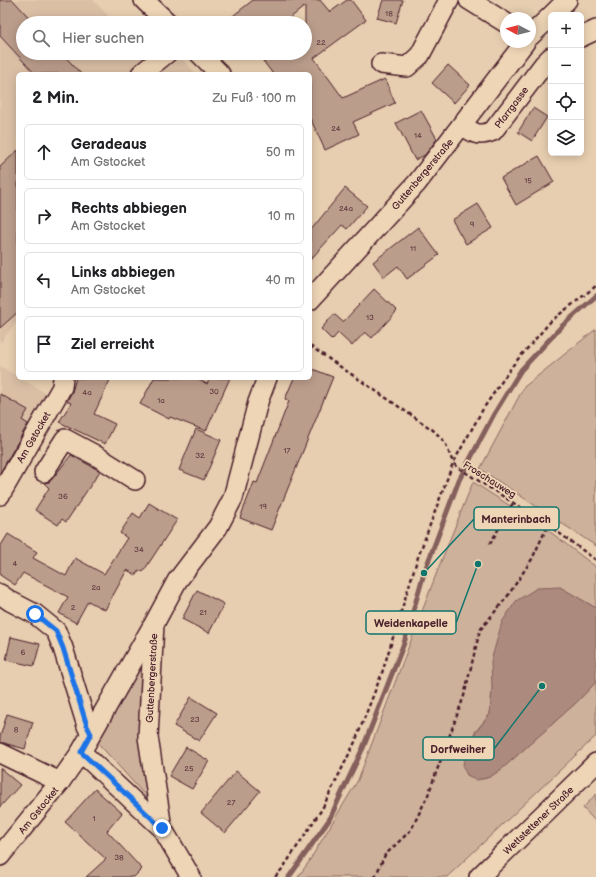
<!DOCTYPE html>
<html lang="de">
<meta charset="utf-8">
<style>
:root{--surface:#fff;--page:#f6f6f6;--text:#202124;--muted:#757577;--line:#e0e0e0}
body{margin:0;font-family:"Balsamiq Sans",sans-serif;background:var(--page);color:var(--text)}
.controls{position:absolute;right:12px;top:12px;display:grid;overflow:hidden;border-radius:6px;box-shadow:0 2px 10px #0003}
.controls button{width:36px;height:36px;display:grid;place-items:center;padding:0;border:0;border-bottom:1px solid var(--line);background:var(--surface);color:var(--text);font:20px sans-serif}
.compass{position:absolute;left:500px;top:12px;width:36px;height:36px;border-radius:50%;background:var(--surface);box-shadow:0 2px 10px #0003;rotate:277deg}
.stop{position:absolute;width:12px;height:12px;margin:-9px;border:3px solid #1a73e8;border-radius:50%;background:#fff}
.stop.end{background:#1a73e8;border-color:#fff;box-shadow:0 1px 4px #0008}
.list{margin:0;padding:0;list-style:none}
h2{display:flex;justify-content:space-between;align-items:center;height:52px;margin:0;padding:0 16px;font-size:17px}
h2 small{font-size:13px;font-weight:400;color:var(--muted)}
.list li{display:grid;grid-template-columns:26px 1fr auto;gap:12px;align-items:center;box-sizing:border-box;height:56px;margin:0 8px 8px;padding:0 8px;border:1px solid var(--line);border-radius:6px}
.list b{display:block;font-size:15px;white-space:nowrap}
.list p{margin:0;font-size:13px;white-space:nowrap;color:var(--muted)}
.list em{font-size:13px;font-style:normal;color:var(--muted)}
.icon{flex:none;width:22px;height:22px;fill:none;stroke:currentColor;stroke-width:2;stroke-linecap:round;stroke-linejoin:round}
.map{position:relative;flex:none;width:596px;height:877px;overflow:hidden}
.search{position:absolute;background:var(--surface);box-shadow:0 2px 10px #0003;left:16px;top:16px;width:296px;height:44px;display:flex;align-items:center;gap:10px;box-sizing:border-box;padding:0 14px;border-radius:22px;color:var(--muted);font-size:15px}
.panel{position:absolute;background:var(--surface);box-shadow:0 2px 10px #0003;left:16px;top:72px;width:296px;height:308px;border-radius:6px}
.map>svg:first-child{display:block}
.built{fill:#dabfa5}
.green{fill:#cdb19b;stroke:#8c6863}
.water{fill:#ac8a7d;stroke:#855f5c}
.lines{fill:none;stroke-linecap:round;stroke-linejoin:round}
.stream{stroke:#855f5c;stroke-width:5}
.building{fill:#bb9d8b;stroke:#4a1f2b}
.minor-casing{stroke:#4a1f2b;stroke-width:22}
.path{stroke:#4a1f2b;stroke-width:2.5;stroke-dasharray:4 3;stroke-linecap:butt}
.minor{stroke:#eed5b6;stroke-width:19}
.route{stroke:#1a73e8;stroke-width:5}
.labels{text-anchor:middle;stroke-width:3.5;stroke-linejoin:round;paint-order:stroke}
.number-label{font-size:8px;fill:#663e43}
.street-label{font-size:10px;fill:#4a1f2b;stroke:#eed5b6}
.leader{fill:none;stroke:#0f766e;stroke-width:1.5}
.callout-dot{fill:#0f766e;stroke:#eed5b6;stroke-width:1.5}
.callout{fill:#eed5b6;stroke:#0f766e;stroke-width:1.5}
.callout-label{font-size:11px;text-anchor:middle;font-weight:bold;fill:#4a1f2b}
</style>
<div class="map">
<svg width="596" height="877" viewBox="0 0 596 877">
<rect width="100%" height="100%" fill="#e7ceb0"/>
<filter id="ink" filterUnits="userSpaceOnUse"><feTurbulence type="fractalNoise" baseFrequency=".025" numOctaves="2"/><feDisplacementMap in="SourceGraphic" scale="8" xChannelSelector="R" yChannelSelector="G"/><feConvolveMatrix kernelMatrix="1 2 1 2 8 2 1 2 1" color-interpolation-filters="sRGB"/></filter>
<g filter="url(#ink)">
<g class="built">
<polygon points="0,0 93,0 115,23 23,23 23,53 144,53 153,62 163,53 177,53 196,74 18,74 18,320 0,343"/>
<polygon points="0,366 52,397 0,487"/>
</g>
<g class="green">
<polygon points="596,329 596,546 480,469 524,387"/>
<path d="M473 482 549 531 596 567V608L560 587 492 689 490 714 475 732 464 757 467 775C484 783 489 778 503 768L577 702 596 682V736L447 877H298L308 863 358 780 440 564Z"/>
<polygon points="145,659 141,717 141,760 151,802 97,742"/>
<polygon points="596,794 596,822 583,808"/>
</g>
<polygon class="water" points="560,587 596,608 596,682 577,702 503,768 490,777 477,780 467,775 463,767 464,757 476,732 490,714 492,689 491,661 502,622 516,601 537,588"/>
<g class="lines">
<polyline class="stream" points="289,877 329,820 363,748 404,643 424,573 459,480 494,414 521,370 562,326 596,296"/>
</g>
<g class="building">
<polygon points="0,0 13,0 34,23 23,23 23,53 62,53 81,74 35,74 0,36"/>
<polygon points="253,0 320,0 330,12 347,0 351,0 366,20 314,58 343,98 385,79 395,103 353,122 359,134 325,150 310,118 310,74 273,74 257,53 305,53 305,6 284,23 224,23"/>
<polygon points="383,0 403,0 396,23 377,18"/>
<polygon points="448,65 470,85 454,103 432,83"/>
<polygon points="533,108 547,117 532,141 518,132"/>
<polygon points="421,110 437,139 425,155 415,160 396,123"/>
<polygon points="18,150 18,312 0,328 0,167"/>
<polygon points="539,156 554,182 516,205 501,178"/>
<polygon points="345,188 367,206 347,229 342,225 310,260 310,231"/>
<polygon points="478,204 493,228 466,244 452,220"/>
<polygon points="418,227 439,255 407,279 398,266 384,277 373,262"/>
<polygon points="374,289 397,311 372,338 365,332 352,346 338,333 332,340 321,329 334,314 343,322"/>
<polygon points="310,368 333,377 271,530 240,518 254,482 257,483 289,401 285,399 294,378 310,378"/>
<polygon points="76,378 111,378 94,414 115,424 105,444 59,422 71,403 67,401 72,392"/>
<polygon points="154,378 196,378 207,384 210,378 230,378 206,431 170,417 169,419 140,404"/>
<polygon points="0,394 28,410 22,420 28,424 0,473"/>
<polygon points="196,429 221,440 204,480 179,470"/>
<polygon points="71,455 100,471 66,522 62,519 58,525 35,510 49,488 44,483 49,482 53,478"/>
<polygon points="149,503 177,520 143,572 139,570 136,575 127,570 105,610 88,601 76,623 59,613 68,597 23,573 15,585 0,575 0,547 8,534 37,552 33,558 66,576 75,558 104,574 127,538 120,533 133,513 140,518"/>
<polygon points="197,590 224,604 209,633 182,619"/>
<polygon points="11,637 40,644 34,666 6,660"/>
<polygon points="191,697 217,713 199,741 174,726"/>
<polygon points="7,714 33,722 25,749 0,742 0,737"/>
<polygon points="186,747 209,761 192,789 169,776"/>
<polygon points="0,768 20,785 0,807"/>
<polygon points="236,771 260,791 225,833 201,813"/>
<polygon points="95,789 122,813 107,831 142,869 134,877 86,877 106,859 65,822"/>
</g>
<g class="lines">
<g class="minor-casing">
<g id="minor">
<polyline points="144,0 168,23"/>
<polyline points="469,0 506,23"/>
<polyline points="552,15 567,0"/>
<polyline points="530,36 551,16"/>
<polyline points="581,37 596,30"/>
<polyline points="199,53 220,74"/>
<polyline points="381,64 407,67 420,55 449,0"/>
<polyline points="141,74 167,53"/>
<path d="M462 125C475 134 478 137 493 131L544 64 551 57"/>
<polyline points="310,300 417,183 525,42"/>
<polyline points="44,472 65,439 95,455 135,480"/>
<polyline points="0,495 62,387 63,378"/>
<polyline points="0,594 10,601 35,614 56,631 63,648 87,726 91,734"/>
<polyline points="81,752 162,828"/>
<polyline points="0,753 60,782"/>
<polyline points="0,856 60,782 81,752 152,627"/>
<polyline points="191,877 162,828 148,737 154,624 177,581 218,527 233,498 258,402 267,378"/>
<polyline points="479,877 596,763"/>
</g>
</g>
<g class="path">
<path d="M310 346 433 430C438 435 444 440 447 447 450 455 451 460 457 467L548 525 596 560"/>
<polyline points="490,544 513,503"/>
<polyline points="275,877 283,868 322,809 355,742 382,673 417,560 453,463 483,409 513,365 551,321 596,286"/>
<polyline points="375,877 385,855 411,830 428,795 464,696 480,630 507,597 532,559 548,525"/>
</g>
<use href="#minor" class="minor"/>
</g>
</g>
<g class="lines" filter="url(#ink)">
<polyline class="route" points="35,614 56,631 63,648 87,726 91,734 81,752 162,828"/>
</g>
<g class="labels">
<g class="number-label">
<text x="389" y="16">18</text>
<text x="321" y="45">22</text>
<text x="336" y="131">24</text>
<text x="418" y="138">14</text>
<text x="528" y="183">15</text>
<text x="346" y="211">24a</text>
<text x="472" y="227">9</text>
<text x="413" y="251">11</text>
<text x="370" y="320">13</text>
<text x="214" y="394">30</text>
<text x="87" y="395">4a</text>
<text x="161" y="403">1a</text>
<text x="287" y="453">17</text>
<text x="200" y="458">32</text>
<text x="63" y="499">36</text>
<text x="263" y="509">19</text>
<text x="139" y="552">34</text>
<text x="15" y="566">4</text>
<text x="96" y="590">2a</text>
<text x="73" y="610">2</text>
<text x="203" y="615">21</text>
<text x="23" y="655">6</text>
<text x="195" y="722">23</text>
<text x="16" y="732">8</text>
<text x="189" y="771">25</text>
<text x="231" y="805">27</text>
<text x="94" y="821">1</text>
<text x="119" y="860">38</text>
</g>
<g class="street-label">
<text transform="translate(511 107) rotate(-53)" y="4">Pfarrgasse</text>
<text transform="translate(422 174) rotate(-50)" y="4">Guttenbergerstraße</text>
<text transform="translate(33 437) rotate(-60)" y="4">Am Gstocket</text>
<text transform="translate(490 479) rotate(32)" y="4">Froschauweg</text>
<text transform="translate(151 678) rotate(-87)" y="4">Guttenbergerstraße</text>
<text transform="translate(38 810) rotate(-51)" y="4">Am Gstocket</text>
<text transform="translate(538 820) rotate(-44)" y="4">Wettstettener Straße</text>
</g>
</g>
<path class="leader" d="M424 573L474 519M478 564L456 623M542 686L494 749"/>
<g class="callout-dot">
<circle cx="424" cy="573" r="4"/>
<circle cx="478" cy="564" r="4"/>
<circle cx="542" cy="686" r="4"/>
</g>
<g class="callout">
<rect x="474" y="507" width="85" height="23" rx="4"/>
<rect x="366" y="611" width="90" height="23" rx="4"/>
<rect x="423" y="737" width="71" height="23" rx="4"/>
</g>
<g class="callout-label">
<text x="516" y="523">Manterinbach</text>
<text x="411" y="627">Weidenkapelle</text>
<text x="458" y="753">Dorfweiher</text>
</g>
</svg>
<div class="controls">
<button>+</button>
<button>−</button>
<button><svg class="icon" aria-label="locate" viewBox="0 0 24 24"><circle cx="12" cy="12" r="6"/><path d="M12 2v4M12 18v4M2 12h4M18 12h4"/></svg></button>
<button><svg class="icon" aria-label="layers" viewBox="0 0 24 24"><path d="M12 4l9 5-9 5-9-5zM3 14l9 5 9-5"/></svg></button>
</div>
<svg class="compass" viewBox="-18 -18 36 36"><path d="M0-13l5 13h-10z" fill="#e53935"/><path d="M0 13l5-13h-10z" fill="#757577"/></svg>
<div class="stop" style="left:35px;top:614px"></div>
<div class="stop end" style="left:162px;top:828px"></div>
<div class="search"><svg class="icon" aria-label="search" viewBox="0 0 24 24"><circle cx="10" cy="10" r="6"/><path d="M15 15l6 6"/></svg>Hier suchen</div>
<section class="panel">
<h2>2 Min.<small>Zu Fuß · 100 m</small></h2>
<ul class="list">
<li><svg class="icon" aria-label="ahead" viewBox="0 0 24 24"><path d="M12 20V5M6 11l6-6 6 6"/></svg><div><b>Geradeaus</b><p>Am Gstocket</p></div><em>50 m</em></li>
<li><svg class="icon" aria-label="right" viewBox="0 0 24 24"><path d="M7 20v-9h11M14 6l5 5-5 5"/></svg><div><b>Rechts abbiegen</b><p>Am Gstocket</p></div><em>10 m</em></li>
<li><svg class="icon" aria-label="left" viewBox="0 0 24 24"><path d="M17 20v-9H6M10 6l-5 5 5 5"/></svg><div><b>Links abbiegen</b><p>Am Gstocket</p></div><em>40 m</em></li>
<li><svg class="icon" aria-label="arrive" viewBox="0 0 24 24"><path d="M6 21V4h12l-3 4 3 4H6"/></svg><div><b>Ziel erreicht</b></div></li>
</ul>
</section>
</div>
